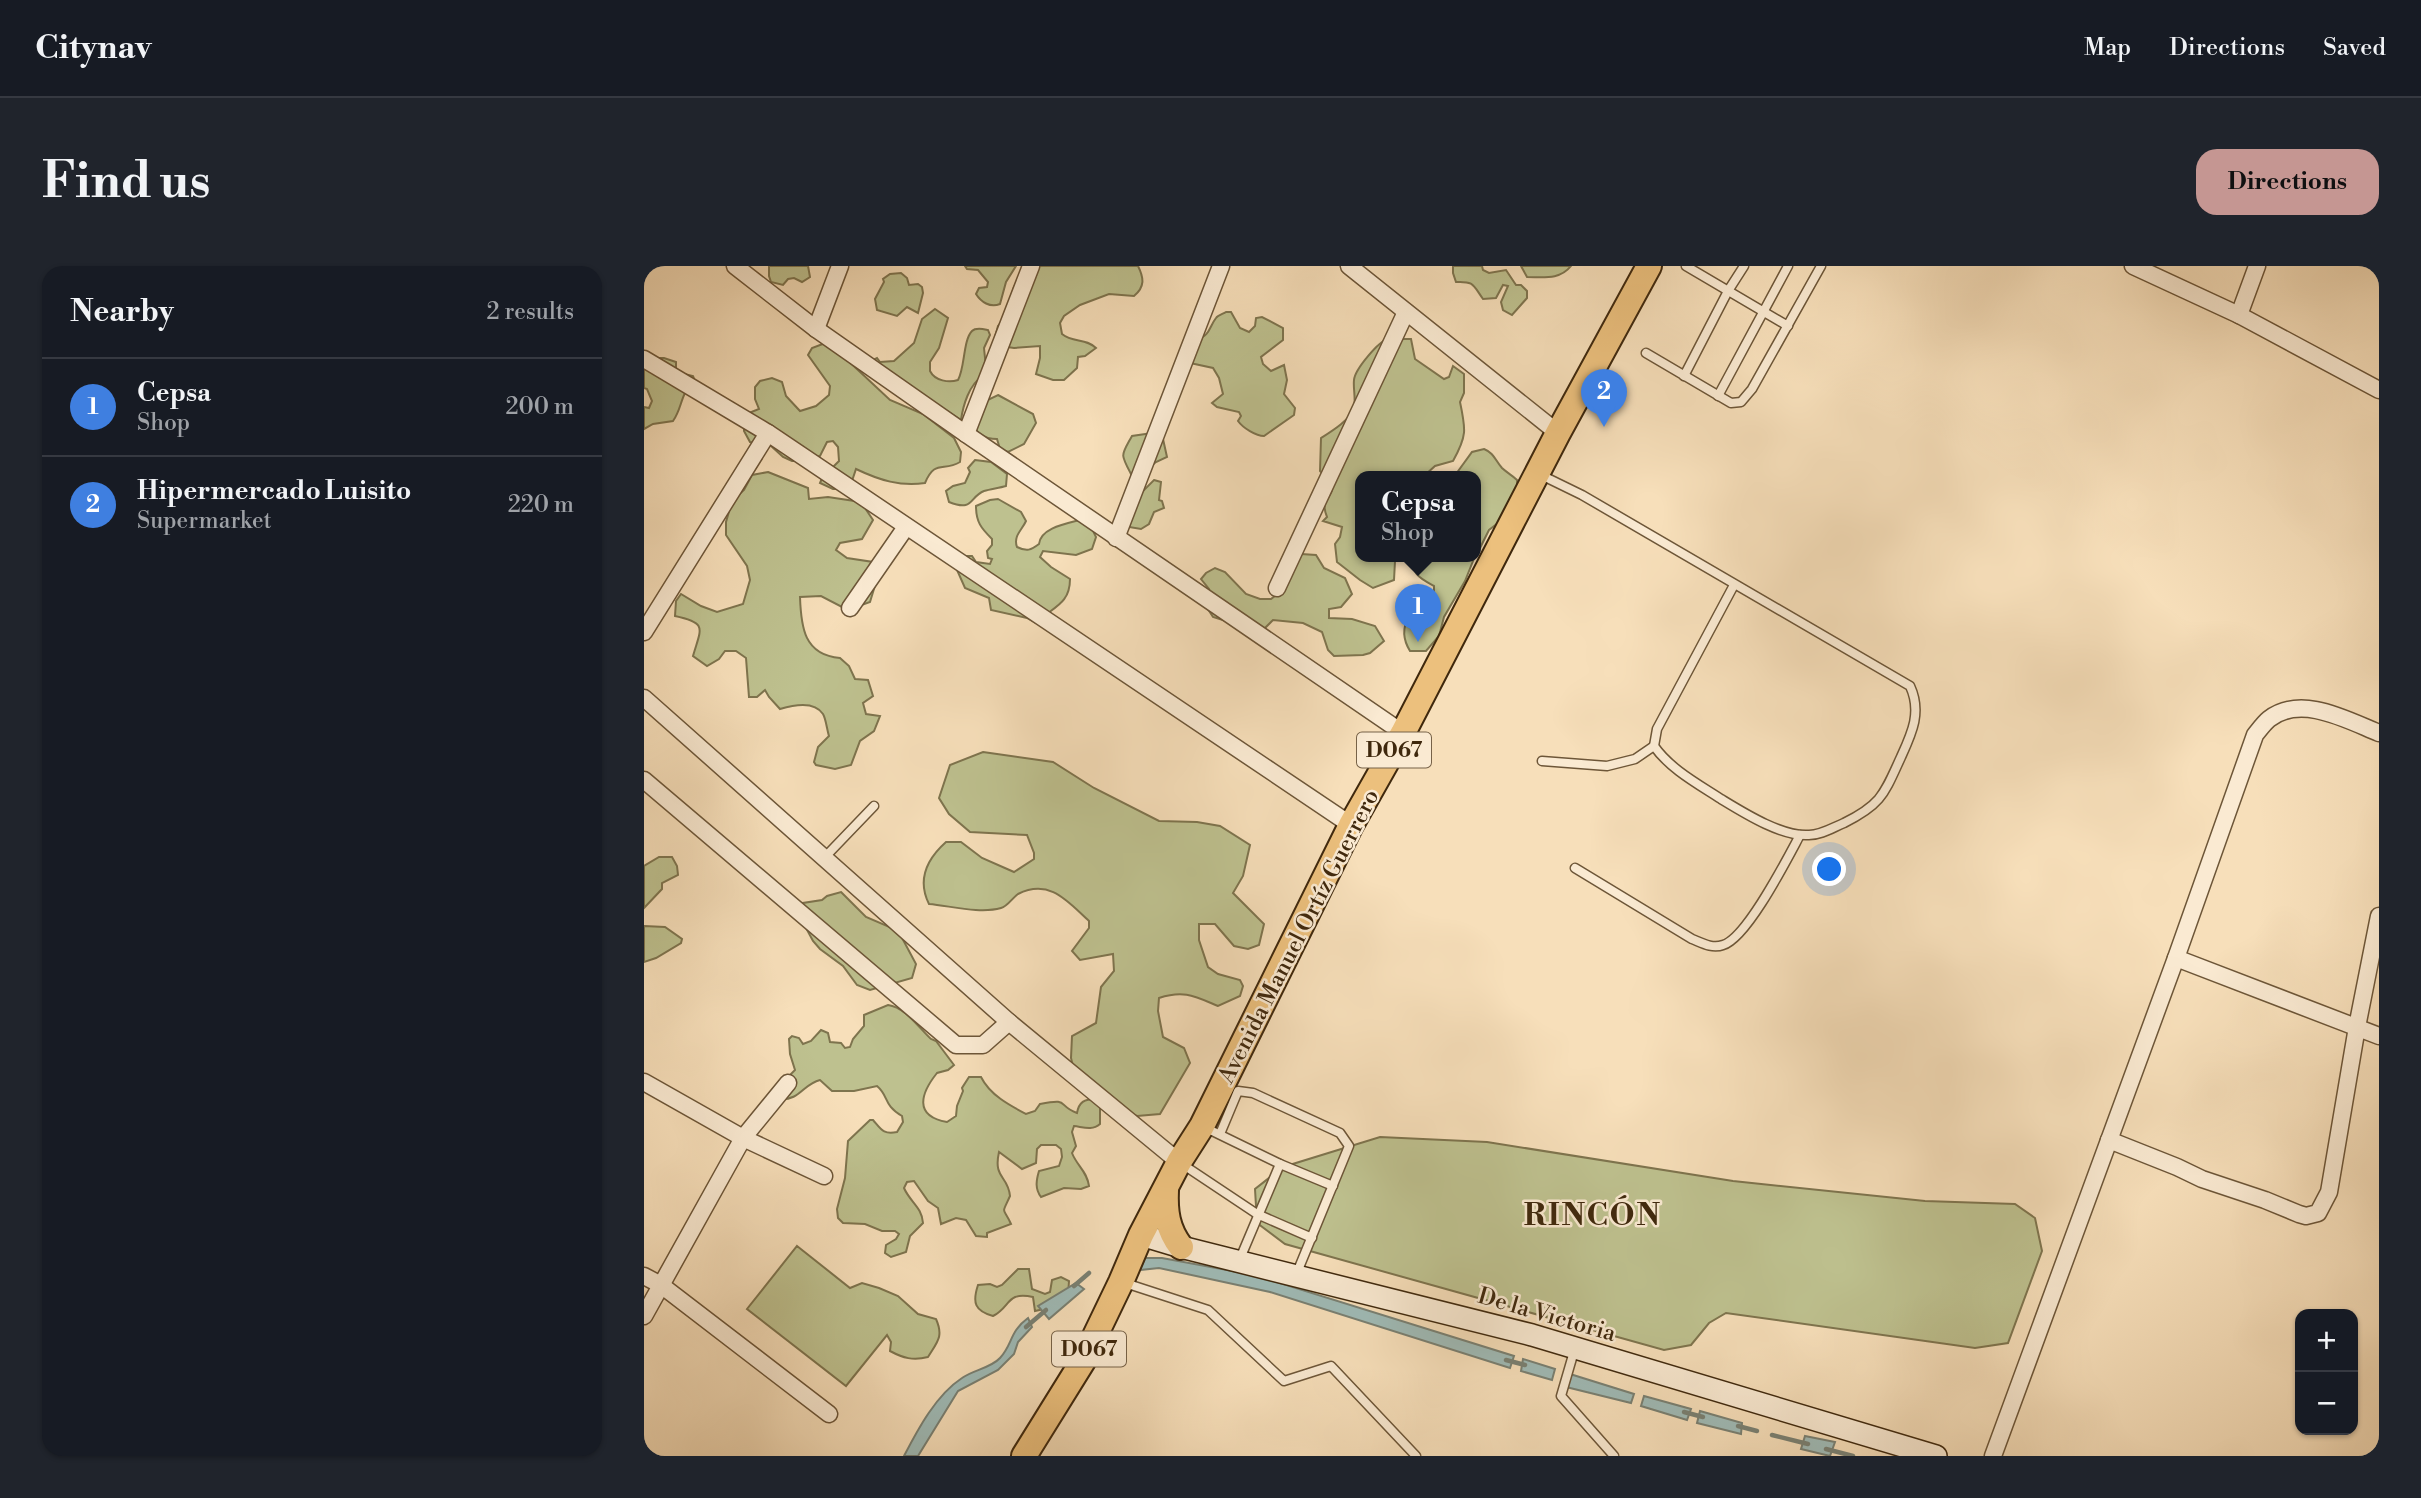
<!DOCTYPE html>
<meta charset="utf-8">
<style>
:root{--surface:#171b24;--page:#20242c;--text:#f1f3f6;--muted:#9ea1a6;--line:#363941;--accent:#c59692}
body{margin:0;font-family:"Libre Bodoni",serif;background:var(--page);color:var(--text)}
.controls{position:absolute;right:21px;bottom:21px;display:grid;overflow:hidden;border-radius:14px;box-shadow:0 2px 5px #0004}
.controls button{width:63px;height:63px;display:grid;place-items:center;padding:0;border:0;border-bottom:2px solid var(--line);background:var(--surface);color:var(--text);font:35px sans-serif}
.you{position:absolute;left:1186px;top:604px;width:24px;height:24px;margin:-18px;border:5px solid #fff;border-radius:50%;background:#1a73e8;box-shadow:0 0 0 10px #1a73e833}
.badge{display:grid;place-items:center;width:46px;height:46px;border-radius:50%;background:var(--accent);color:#fff;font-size:23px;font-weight:700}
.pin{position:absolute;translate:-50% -58px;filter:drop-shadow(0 2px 4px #0008)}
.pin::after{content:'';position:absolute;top:37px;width:24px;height:21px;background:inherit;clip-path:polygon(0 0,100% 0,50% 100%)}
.popup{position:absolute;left:711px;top:205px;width:126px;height:91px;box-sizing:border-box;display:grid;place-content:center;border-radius:14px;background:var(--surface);filter:drop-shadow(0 2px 5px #0005);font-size:23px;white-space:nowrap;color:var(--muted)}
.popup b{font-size:26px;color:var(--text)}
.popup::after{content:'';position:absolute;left:50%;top:100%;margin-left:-14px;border:14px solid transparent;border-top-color:var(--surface)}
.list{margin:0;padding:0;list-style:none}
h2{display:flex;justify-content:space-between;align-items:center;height:91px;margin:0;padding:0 28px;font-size:30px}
h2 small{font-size:23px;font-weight:400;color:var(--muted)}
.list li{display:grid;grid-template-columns:46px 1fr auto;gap:21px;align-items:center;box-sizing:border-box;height:98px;padding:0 28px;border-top:2px solid var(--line)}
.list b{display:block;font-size:26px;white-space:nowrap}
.list p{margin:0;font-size:23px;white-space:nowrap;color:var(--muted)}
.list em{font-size:23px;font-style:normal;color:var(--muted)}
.map{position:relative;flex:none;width:1735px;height:1190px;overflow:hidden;border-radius:21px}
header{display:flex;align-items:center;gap:42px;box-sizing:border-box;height:98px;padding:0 35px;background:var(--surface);border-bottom:2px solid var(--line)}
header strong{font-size:33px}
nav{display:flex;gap:38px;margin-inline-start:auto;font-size:24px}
.intro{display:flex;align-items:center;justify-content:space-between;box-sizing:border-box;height:168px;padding:0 42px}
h1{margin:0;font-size:49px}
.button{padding:18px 32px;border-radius:21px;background:var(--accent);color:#111;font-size:24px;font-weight:700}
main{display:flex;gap:42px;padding:0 42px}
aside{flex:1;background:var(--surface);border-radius:21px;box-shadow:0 2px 5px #0004}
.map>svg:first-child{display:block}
.green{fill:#bec18f;stroke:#7e744e;stroke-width:2}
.water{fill:#9fbbb7;stroke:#798073;stroke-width:2}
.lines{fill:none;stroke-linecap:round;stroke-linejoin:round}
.stream{stroke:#798073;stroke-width:4.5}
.lane-casing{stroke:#6d5638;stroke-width:11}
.street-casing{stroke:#6d5638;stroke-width:19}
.secondary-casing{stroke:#3f280d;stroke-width:24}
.primary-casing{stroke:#3f280d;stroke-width:28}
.lane{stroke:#faead2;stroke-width:8}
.street{stroke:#faead2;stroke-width:16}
.secondary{stroke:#faead2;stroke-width:21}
.primary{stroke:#ecc07d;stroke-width:24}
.labels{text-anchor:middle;stroke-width:5;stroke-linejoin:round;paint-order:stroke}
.shield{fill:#faead2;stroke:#776248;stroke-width:2}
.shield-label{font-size:21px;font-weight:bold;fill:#3f280d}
.street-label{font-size:23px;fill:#3f280d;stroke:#faead2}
.district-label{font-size:30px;font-weight:bold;letter-spacing:2px;fill:#3f280d;stroke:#faead2}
</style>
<header>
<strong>Citynav</strong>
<nav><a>Map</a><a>Directions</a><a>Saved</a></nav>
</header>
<div class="intro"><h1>Find us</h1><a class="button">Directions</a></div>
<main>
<aside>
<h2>Nearby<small>2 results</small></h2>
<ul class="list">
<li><span class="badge" style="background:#3f7fe0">1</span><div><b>Cepsa</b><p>Shop</p></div><em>200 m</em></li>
<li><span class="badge" style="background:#3f7fe0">2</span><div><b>Hipermercado Luisito</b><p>Supermarket</p></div><em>220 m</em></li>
</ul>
</aside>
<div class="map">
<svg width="1735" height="1190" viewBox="0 0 1735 1190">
<rect width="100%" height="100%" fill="#f7dfba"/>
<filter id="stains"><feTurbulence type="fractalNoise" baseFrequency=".00286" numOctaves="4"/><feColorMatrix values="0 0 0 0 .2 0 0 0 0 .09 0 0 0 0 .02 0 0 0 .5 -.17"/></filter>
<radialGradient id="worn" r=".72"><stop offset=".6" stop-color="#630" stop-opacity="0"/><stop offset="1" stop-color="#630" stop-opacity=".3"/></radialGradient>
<g class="green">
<polygon points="125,0 164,0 166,11 158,16 150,12 144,13 139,19 127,16 125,10"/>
<path d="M321 0H372L362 16 356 38C346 42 337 36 332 28L335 22 343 21 344 16 334 4 323 3Z"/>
<path d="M382 0H494C500 12 501 21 490 30L465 28 436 39 420 50 416 57 418 68C429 77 442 72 452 82L441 90 434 91 433 102 420 114H409L392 108 396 92V80L370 82 357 80 351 71 354 60 360 53 370 21Z"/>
<path d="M809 0H838L839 4 845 7 862 4 872 19H877L883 25V32L868 49 859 44 857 36 864 20 859 19 852 32 839 33C829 19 830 15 812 16L809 7Z"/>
<path d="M877 0H927C916 14 900 11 883 11Z"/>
<polygon points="257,7 263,12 265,19 274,18 278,21 279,27 274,47 263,41 253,50 233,44 231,33 240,16 239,13 246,8"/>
<path d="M291 43 304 52 295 82 286 96V105C291 115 305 117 314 114 321 102 319 74 328 65 332 61 339 63 344 64L346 69 340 82 342 102 339 110C325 118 319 140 317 154L227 95 233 92 236 96 250 95 270 77 278 53Z"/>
<path d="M582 46H587L596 62 605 66 611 60 612 52 618 51 639 62V74L617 91 619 98 627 105 640 99 643 114 640 128 651 142 650 149 620 170C612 170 599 162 594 155L597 150 595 146 573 141 568 137 579 128 575 112 569 102 546 97 553 73C566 70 565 61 572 52 574 49 579 48 582 46Z"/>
<path d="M744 73H767L771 93 800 113 805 111 809 100 820 108V127L816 136C822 164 823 170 809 195L791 200 780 210H716V290H741L751 295 750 314 729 322 716 314 693 296 691 278 696 271 698 261 679 255 683 251C672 225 705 232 676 205L677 172C688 165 706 154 710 142 712 133 709 122 710 114 711 103 735 75 744 73Z"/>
<path d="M184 76 246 134 279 148 310 172 317 186 316 196C299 206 291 193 281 217 257 221 235 214 212 203L208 215 199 223H189L176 217 181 205 190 200 195 195 194 181 189 175 183 176 176 190 156 195H148L139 191 126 179 106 176 100 165V149L115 143 111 133V121L116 115 128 112 138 116 142 130 156 145 172 140 185 129 186 120 164 89 168 82Z"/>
<path d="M0 85 5 92H20L32 96V106L49 110 51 115C36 126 39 141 29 155L9 158 0 163V141L5 142 8 135 3 123 0 122Z"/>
<path d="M354 129 389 148 392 157 380 178 364 186 356 183 353 173C339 173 333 167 326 156L329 141Z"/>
<path d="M508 167 519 173 523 191 512 196 496 209 487 208C476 187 477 190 488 170Z"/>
<path d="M840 183C850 187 851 194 858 202 862 206 868 209 873 214V224L862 251 845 264 832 290V210H813L812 208 828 186Z"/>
<path d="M331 194 347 196 363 208 362 220C355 222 347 223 340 225 325 231 330 246 305 236L302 225 309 220 321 217 326 206 324 202Z"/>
<path d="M124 206 164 222 165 233 184 231 217 236 229 254 218 273 196 277 192 284 203 292 229 296 233 313 226 336 212 341H198L177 330 156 331C157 361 160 389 196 392L205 400 211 413 224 414 229 430 219 437 222 448 236 450 230 465 216 475 207 499 191 503 172 499 170 496 174 481 185 470C183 464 182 453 179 448 170 434 149 439 136 443L125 431 121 424 113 431H105L102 392 92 385H81L75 393 63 400 49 390C57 362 64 357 31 350L32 335 37 328 57 340 73 346 99 338 106 314 103 300 82 269V256L88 235 100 224 108 209Z"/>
<polygon points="510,214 517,216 515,234 518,235 520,242 510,246 505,258 497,263 485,261 496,228"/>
<path d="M354 233 377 246 382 255C378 264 369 270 373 281 383 286 387 284 395 278 397 260 428 257 443 252L452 271 448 283 432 289 399 285 396 291 407 301 426 313C426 339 408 341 392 357L383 352 347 344 345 332 321 322 309 295 318 290H328L332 296 346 298 348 293 344 292 343 285 348 279V273C337 262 332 256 332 240L346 234Z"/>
<path d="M642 287 672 289 680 302 701 312 708 328 697 341 685 343V352L708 353 731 360 740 375 726 387 719 389 690 390 684 384 678 366 659 357 629 354 617 366 569 351 562 340 568 332 565 323 557 313 562 307 571 302 581 306 602 328 616 333H627L636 326C634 311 631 299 642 287Z"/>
<path d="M773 290H831L821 315 800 351 795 370 782 385H766C750 359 770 340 790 325V320C777 313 764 307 773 290Z"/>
<path d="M339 486 409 496 450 522 515 555 553 556 576 560 606 579 599 610 589 627 620 658 615 679 604 683 590 680 571 658H555V674L564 701 574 708 596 714 599 720 596 730 574 740C550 730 540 724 515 732L514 745 519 771 540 782 546 797 516 848 493 850 482 846 432 813 427 792 428 770 452 757 457 721 470 705 469 688 436 694 428 685 445 662V655C424 636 406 612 374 628 368 632 364 640 357 642 336 648 307 640 285 638 273 614 283 593 302 576H317L338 592 370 606 390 593V587L383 569 326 566 305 548 295 532 306 499Z"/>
<polygon points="15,591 28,591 33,600 34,609 18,617 18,623 0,642 0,600"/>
<polygon points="197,626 222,651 248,662 257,670 272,698 268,712 226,724 213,719 199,700 176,683 169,675 155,649 159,637 178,634 183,630"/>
<polygon points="0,660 21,661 38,673 37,677 12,692 0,696"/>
<path d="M244 739C261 741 275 762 287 773L292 775 310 799 304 804 293 807C277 827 269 850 303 856L312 850 313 840 319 825 318 822 325 811H337C346 829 365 839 382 848L391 845 396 838C427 832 412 839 433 847 435 836 440 833 452 833L456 838V858C448 865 439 861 430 860L428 866 432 880 428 887C433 900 443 905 445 920L437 923 420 922 397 931C391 923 392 915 395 905L415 900 418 891 417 883 412 879H397L393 883 392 897 378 903 355 886C349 913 364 909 366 930 357 950 359 940 367 958L343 967V971L332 970 322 954 312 952 297 958 294 942 284 935 270 915 263 916 260 922C266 936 278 941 279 957L266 970 262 986 247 991 241 987 242 979 252 973 255 968 251 965H238L221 958 199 957 194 952 193 943 201 912 204 875 226 854H229C237 863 239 869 253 866L259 856 258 850C239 839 245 830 233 820L210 825H188L176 814C159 818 156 835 135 833L142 813 151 804 146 788 145 773 148 770 155 772 159 778 167 775 177 764 184 767 186 776 197 777 201 782 206 781 209 773 220 760V749Z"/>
<polygon points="736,871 843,876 1089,915 1281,935 1371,938 1391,952 1398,985 1364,1077 1331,1082 1082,1047 1065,1057 1047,1079 1020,1084 641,978 613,957 611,923 639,901"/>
<path d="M153 980 206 1022 218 1017 235 1022 254 1030 274 1048 292 1053C300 1071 293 1076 284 1091 269 1095 259 1092 246 1085L247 1076 243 1069 202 1120 103 1043Z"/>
<path d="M374 1003H385L388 1023 401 1028 406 1026 408 1014 417 1011 425 1015 424 1030 400 1043 391 1045 389 1031C362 1025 367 1041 349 1050 331 1045 328 1037 334 1019L346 1018 353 1021 358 1019Z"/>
</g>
<g class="water">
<polygon points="501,992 518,992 610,1009 870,1090 866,1102 626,1026 515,1002 496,1004"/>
<polygon points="432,1017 440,1023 405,1053 394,1040"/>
<path d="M384 1052 388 1061 374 1076 370 1088 354 1104 314 1125 274 1190H260C274 1163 292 1129 318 1112 329 1104 347 1102 356 1092 369 1078 365 1066 384 1052Z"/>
<polygon points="879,1093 911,1103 908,1114 877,1105"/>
<polygon points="926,1108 990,1128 987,1137 922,1121"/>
<polygon points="1000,1130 1047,1143 1043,1154 997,1140"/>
<polygon points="1056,1145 1098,1157 1097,1168 1053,1157"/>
<polygon points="1161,1170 1191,1176 1186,1190 1157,1183"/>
</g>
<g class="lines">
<g class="stream">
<polyline points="430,1020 445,1007"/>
<polyline points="382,1061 402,1044"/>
<polyline points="862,1094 881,1099"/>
<polyline points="1040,1146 1059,1151"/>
<polyline points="1094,1160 1113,1165"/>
<polyline points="1128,1169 1164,1178"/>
<polyline points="1182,1183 1209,1190"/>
</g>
<g class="lane-casing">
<g id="lane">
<polyline points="1042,0 1144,60"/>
<polyline points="1002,87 1087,137 1097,136 1108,123 1177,0"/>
<polyline points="1040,110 1084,25 1100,0"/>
<polyline points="1074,130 1144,0"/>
<path d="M897 209 938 229 1266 420C1278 446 1268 467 1257 491 1240 528 1238 538 1200 557 1188 562 1177 569 1165 569 1138 571 1100 547 1077 533 1054 518 1026 503 1010 480L1013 463 1090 319"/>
<polyline points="898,495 963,500 991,493 1010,480"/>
<polyline points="181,591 230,540"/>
<path d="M931 602 1048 673C1058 677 1068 683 1079 679 1103 672 1143 593 1156 569"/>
<polyline points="560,861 636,898 595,995"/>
<polyline points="576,868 594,825 609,827 696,867 705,880 652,1009"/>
<polyline points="538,898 613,948 668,972"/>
<polyline points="636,898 689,920"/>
<polyline points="481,1017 564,1044 640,1115 687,1100 772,1190"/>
<polyline points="931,1082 917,1130 970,1190"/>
</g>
</g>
<g class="street-casing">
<g id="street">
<polyline points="91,0 172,63 322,168 759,467"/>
<polyline points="705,0 914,167"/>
<polyline points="1489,0 1595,49 1735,124"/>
<polyline points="1595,49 1613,0"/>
<polyline points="172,63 196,0"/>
<polyline points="0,93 124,167 707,559"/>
<polyline points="322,168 387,0"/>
<polyline points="472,272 577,0"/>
<polyline points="633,322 762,46"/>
<polyline points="206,342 262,261"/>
<polyline points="0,366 124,167"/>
<polyline points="0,432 365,756 535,896"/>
<polyline points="0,514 312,779 339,779 365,756"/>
<polyline points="1532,692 1735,770"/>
<polyline points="0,816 99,872 180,910"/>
<polyline points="1465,874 1533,901 1558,913 1621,934 1655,948 1662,950 1674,947 1685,926 1713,761 1735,650"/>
<polyline points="0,1010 17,1019 185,1148"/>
<polyline points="0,1050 99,872 144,817"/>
<path d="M1349 1190 1532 692 1611 469C1615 464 1620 457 1625 453 1657 428 1703 454 1735 467"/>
</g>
</g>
<g class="secondary-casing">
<polyline id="secondary" points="497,969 537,981 888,1069 1292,1190"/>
</g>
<g class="primary-casing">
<g id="primary">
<path d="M522 924C521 945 523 963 537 981"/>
<polyline points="380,1190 439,1095 477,1016 497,969 535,896 558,860 707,559 759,467 914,167 1005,0"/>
</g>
</g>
<use href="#lane" class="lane"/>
<use href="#street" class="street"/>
<use href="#secondary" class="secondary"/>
<use href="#primary" class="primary"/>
</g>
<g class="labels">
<g class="shield">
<rect x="713" y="466.5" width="74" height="35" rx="5"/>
<rect x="408" y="1065.5" width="74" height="35" rx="5"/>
</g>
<g class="shield-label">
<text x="750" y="491">D067</text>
<text x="445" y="1090">D067</text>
</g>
<g class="street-label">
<text transform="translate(654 670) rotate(-63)" y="8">Avenida Manuel Ortíz Guerrero</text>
<text transform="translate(903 1048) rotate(16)" y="8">De la Victoria</text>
</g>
<g class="district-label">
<text x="949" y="959">RINCÓN</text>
</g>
</g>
<rect width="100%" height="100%" filter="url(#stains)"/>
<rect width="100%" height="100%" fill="url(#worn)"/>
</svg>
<div class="controls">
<button>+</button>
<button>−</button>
</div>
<div class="you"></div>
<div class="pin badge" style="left:774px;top:376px;background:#3f7fe0">1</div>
<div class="popup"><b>Cepsa</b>Shop</div>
<div class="pin badge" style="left:960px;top:161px;background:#3f7fe0">2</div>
</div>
</main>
